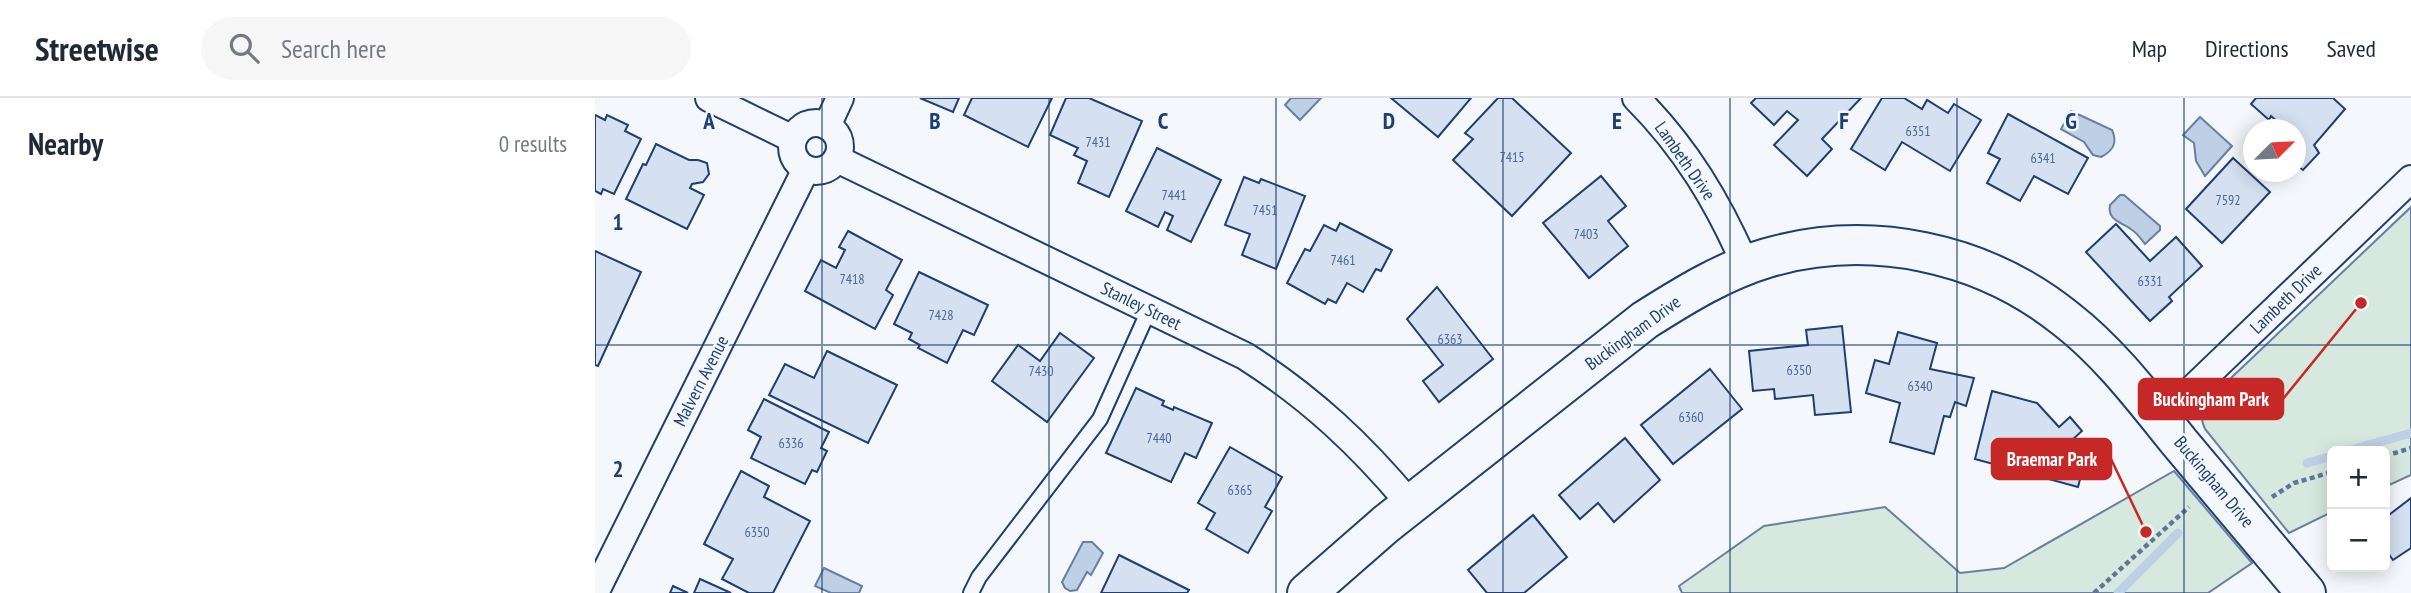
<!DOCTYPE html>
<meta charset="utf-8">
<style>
:root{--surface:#fff;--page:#f6f6f7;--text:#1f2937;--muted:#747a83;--line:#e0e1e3}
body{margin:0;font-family:"PT Sans Narrow",sans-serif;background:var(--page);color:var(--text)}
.controls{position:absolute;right:21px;bottom:21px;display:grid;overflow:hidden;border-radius:10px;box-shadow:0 4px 18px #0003}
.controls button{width:63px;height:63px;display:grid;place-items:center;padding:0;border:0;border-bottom:2px solid var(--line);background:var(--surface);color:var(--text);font:35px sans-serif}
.compass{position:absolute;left:1648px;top:21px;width:63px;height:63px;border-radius:50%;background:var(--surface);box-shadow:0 4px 18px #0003;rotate:66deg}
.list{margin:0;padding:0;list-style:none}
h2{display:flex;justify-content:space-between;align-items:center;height:91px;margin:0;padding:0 28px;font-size:30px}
h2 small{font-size:23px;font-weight:400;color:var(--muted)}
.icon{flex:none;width:38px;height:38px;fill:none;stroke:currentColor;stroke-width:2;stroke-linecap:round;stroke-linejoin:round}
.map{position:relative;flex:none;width:1816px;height:495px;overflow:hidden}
header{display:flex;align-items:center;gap:42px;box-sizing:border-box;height:98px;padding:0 35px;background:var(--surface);border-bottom:2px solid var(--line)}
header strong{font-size:33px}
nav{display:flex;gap:38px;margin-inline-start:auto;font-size:24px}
.search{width:490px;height:63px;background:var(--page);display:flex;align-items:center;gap:18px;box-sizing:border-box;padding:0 24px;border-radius:38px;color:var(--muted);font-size:26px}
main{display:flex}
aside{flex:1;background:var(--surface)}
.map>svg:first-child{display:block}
.green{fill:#d7e8df;stroke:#687fa3;stroke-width:2}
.water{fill:#bed0e5;stroke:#687fa3;stroke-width:2}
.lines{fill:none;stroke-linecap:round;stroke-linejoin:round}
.stream{stroke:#bed0e5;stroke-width:9}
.building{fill:#d5e0f0;stroke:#1d3f73;stroke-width:2}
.lane-casing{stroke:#1d3f73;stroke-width:18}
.street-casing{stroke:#1d3f73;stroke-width:30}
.secondary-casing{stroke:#1d3f73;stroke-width:42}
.path{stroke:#5e769c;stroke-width:4.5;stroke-dasharray:5 3.5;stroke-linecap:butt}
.lane{stroke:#f4f7fb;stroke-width:14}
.street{stroke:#f4f7fb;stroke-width:26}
.secondary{stroke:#f4f7fb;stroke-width:38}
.grid{fill:none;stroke:#1d3f73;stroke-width:2;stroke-opacity:0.55}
.labels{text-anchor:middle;stroke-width:5;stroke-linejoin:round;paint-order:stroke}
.number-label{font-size:14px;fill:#4b6792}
.street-label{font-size:18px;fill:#1d3f73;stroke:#f4f7fb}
.grid-label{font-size:23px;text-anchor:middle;font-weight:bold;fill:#1d3f73;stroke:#f4f7fb;stroke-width:5;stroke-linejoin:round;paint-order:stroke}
.leader{fill:none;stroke:#c62828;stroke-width:2.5}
.callout-dot{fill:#c62828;stroke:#f4f7fb;stroke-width:2.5}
.callout{fill:#c62828;stroke:#c62828;stroke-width:2.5}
.callout-label{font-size:19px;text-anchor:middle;font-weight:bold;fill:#fff}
</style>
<header>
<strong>Streetwise</strong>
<div class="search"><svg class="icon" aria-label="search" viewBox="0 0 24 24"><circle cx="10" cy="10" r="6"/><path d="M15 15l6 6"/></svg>Search here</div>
<nav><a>Map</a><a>Directions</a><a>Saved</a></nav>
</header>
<main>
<aside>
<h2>Nearby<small>0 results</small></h2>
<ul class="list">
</ul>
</aside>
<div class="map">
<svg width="1816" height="495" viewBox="0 0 1816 495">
<rect width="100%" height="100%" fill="#f4f7fb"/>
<g class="green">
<path d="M1816 109V377L1790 389V353H1737V414L1694 435 1610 331C1604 319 1607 311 1614 301Z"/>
<polygon points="1579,373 1657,465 1613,495 1087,495 1084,488 1169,428 1290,409 1365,475 1409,470"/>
</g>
<g class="water">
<polygon points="696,0 726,0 705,22 690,7"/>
<path d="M1476 13 1517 32C1523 45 1518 53 1506 59L1498 57 1489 44 1466 31Z"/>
<polygon points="1605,19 1637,48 1610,78 1601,63 1599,45 1588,37"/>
<path d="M1525 97H1529L1565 128V132L1550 146C1546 141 1543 136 1537 132 1527 124 1512 123 1515 107Z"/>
<polygon points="488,444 497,444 508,455 496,477 492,474 482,492 475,493 470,490 467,484"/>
<polygon points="229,470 267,488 264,495 236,495 220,488"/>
</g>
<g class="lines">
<g class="stream">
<polyline points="1752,353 1816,335"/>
<polyline points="1712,365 1737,358"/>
<polyline points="1523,495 1583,435"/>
</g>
</g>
<g class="building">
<polygon points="325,0 364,0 358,14"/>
<polygon points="377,0 457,0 433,49 369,17"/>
<polygon points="471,0 494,0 547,23 514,99 483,85 492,63 479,57 483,50 455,37"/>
<polygon points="796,0 876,0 843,39"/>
<polygon points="903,0 917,0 976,55 917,118 858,62 878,41 870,35"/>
<polygon points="1161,0 1266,0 1227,41 1237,51 1212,78 1179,47 1203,22 1192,13 1179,27 1156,5"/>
<polygon points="1287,0 1309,0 1327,11 1332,2 1353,15 1359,6 1386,22 1355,73 1307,44 1290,72 1256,51"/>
<polygon points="1661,0 1738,0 1750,11 1719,47 1724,55 1708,72 1700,66 1700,32 1692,32 1676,18 1674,22 1656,6"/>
<polygon points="1413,16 1493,60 1473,96 1439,78 1425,103 1392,85 1405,61 1393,55"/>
<polygon points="0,17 10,22 12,17 33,27 30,33 46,41 19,96 8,91 6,96 0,93"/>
<polygon points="61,46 94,62 103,62 112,65 114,76 108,84 97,86 95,90 109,97 92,131 31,101 48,66 51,67"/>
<polygon points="562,50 626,82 596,144 572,132 578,118 570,114 563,129 531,113"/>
<polygon points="1638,60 1675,94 1627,145 1591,111"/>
<polygon points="1006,78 1031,108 1013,123 1033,148 994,180 948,125"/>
<polygon points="649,79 664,85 666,81 710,98 681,171 647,157 655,136 630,127"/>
<polygon points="745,125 797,152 786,173 781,171 768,194 752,185 741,205 733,201 730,206 692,185 710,151 715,153 729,127 741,133"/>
<polygon points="1521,126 1555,163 1581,139 1607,168 1574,199 1577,203 1555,223 1491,154"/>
<polygon points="253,133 307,162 291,192 298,197 280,231 210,193 226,162 241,170 250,152 244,149"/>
<polygon points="0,153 46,174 3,268 0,267"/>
<polygon points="324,174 393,207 379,237 368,232 352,265 323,250 325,247 314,241 317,235 299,226"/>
<polygon points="842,189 898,261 844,304 828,283 848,267 812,221"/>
<polygon points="1247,228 1256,314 1220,317 1218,297 1180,301 1179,291 1158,293 1154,253 1213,247 1211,232"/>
<polygon points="1303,234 1342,245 1335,271 1379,280 1371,308 1360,304 1355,319 1349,318 1339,356 1295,344 1305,305 1271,295 1280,262 1294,266"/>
<polygon points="465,235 499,260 452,324 397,283 423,247 445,263"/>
<polygon points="232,253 302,287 273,345 174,297 190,266 219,280"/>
<polygon points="1115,271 1147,311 1078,366 1046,327"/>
<polygon points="541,290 569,303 567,307 578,312 579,309 617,325 601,360 590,355 576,384 511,355"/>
<polygon points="1397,293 1442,305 1464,329 1475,319 1487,333 1477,342 1491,358 1483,389 1380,361"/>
<polygon points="169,301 234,334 226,350 232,353 222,374 217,372 210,386 156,360 166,339 153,332"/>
<polygon points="1030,340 1065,382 1019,424 1003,405 985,421 964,397"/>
<polygon points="635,349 687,379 670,409 677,413 653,455 611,431 620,415 603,405"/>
<polygon points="146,373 174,388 169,399 215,423 178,495 154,495 127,481 138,461 109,446"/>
<polygon points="1816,400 1816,450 1798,462 1790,451 1790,420"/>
<polygon points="938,417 972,459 929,495 892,495 873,472"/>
<polygon points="524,457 594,492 592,495 506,495"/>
<polygon points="105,481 136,495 99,495"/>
<polygon points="78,488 93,495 75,495"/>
</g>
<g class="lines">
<g class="lane-casing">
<polyline id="lane" points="376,495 384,479 505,321 554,212"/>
</g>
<g class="street-casing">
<g id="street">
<polyline points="114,0 198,41"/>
<path d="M1041 0C1091 50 1123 104 1151 168"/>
<circle cx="221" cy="49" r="24"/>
<polyline points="232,28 245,0"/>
<path d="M242 61 650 258C716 300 766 347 816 407"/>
<polyline points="1566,321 1816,81"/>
<polyline points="0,495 211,71"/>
</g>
</g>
<g class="secondary-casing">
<path id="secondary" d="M712 495 791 426 1050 222C1088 198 1128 173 1172 160 1275 130 1388 154 1471 221 1515 255 1550 302 1585 345 1627 395 1669 445 1711 495"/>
</g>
<g class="path">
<polyline points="1790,358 1816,350"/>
<polyline points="1677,399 1699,385 1737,374"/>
<polyline points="1499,495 1594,409"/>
</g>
<use href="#lane" class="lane"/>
<use href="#street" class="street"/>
<use href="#secondary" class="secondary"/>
</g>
<path class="grid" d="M227 0V495M454 0V495M681 0V495M908 0V495M1135 0V495M1362 0V495M1589 0V495M0 247H1816"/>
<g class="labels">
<g class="number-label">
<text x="1323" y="38">6351</text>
<text x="503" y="49">7431</text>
<text x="917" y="64">7415</text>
<text x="1448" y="65">6341</text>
<text x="579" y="102">7441</text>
<text x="1633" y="107">7592</text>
<text x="670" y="117">7451</text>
<text x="991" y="141">7403</text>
<text x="748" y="167">7461</text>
<text x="257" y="186">7418</text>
<text x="1555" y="188">6331</text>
<text x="346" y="222">7428</text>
<text x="855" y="246">6363</text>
<text x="1204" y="277">6350</text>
<text x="446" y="278">7430</text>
<text x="1325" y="293">6340</text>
<text x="1096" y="324">6360</text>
<text x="564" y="345">7440</text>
<text x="196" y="350">6336</text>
<text x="645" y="397">6365</text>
<text x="162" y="439">6350</text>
</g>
<g class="street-label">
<text transform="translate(1090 63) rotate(55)" y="6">Lambeth Drive</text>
<text transform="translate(1691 201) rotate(-44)" y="6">Lambeth Drive</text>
<text transform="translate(546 208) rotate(26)" y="6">Stanley Street</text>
<text transform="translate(1038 235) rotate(-36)" y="6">Buckingham Drive</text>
<text transform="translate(106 283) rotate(-63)" y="6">Malvern Avenue</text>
<text transform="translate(1619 384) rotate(50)" y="6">Buckingham Drive</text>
</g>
</g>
<g class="grid-label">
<text x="114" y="31">A</text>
<text x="340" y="31">B</text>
<text x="568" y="31">C</text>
<text x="794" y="31">D</text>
<text x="1022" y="31">E</text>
<text x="1249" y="31">F</text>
<text x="1476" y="31">G</text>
<text x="23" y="132">1</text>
<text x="23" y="379">2</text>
</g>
<path class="leader" d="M1766 205L1688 301M1551 434L1516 361"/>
<g class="callout-dot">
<circle cx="1766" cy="205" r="7"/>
<circle cx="1551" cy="434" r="7"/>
</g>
<g class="callout">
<rect x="1544" y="281" width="144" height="40" rx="7"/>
<rect x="1397" y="341" width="119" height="40" rx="7"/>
</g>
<g class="callout-label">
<text x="1616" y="308">Buckingham Park</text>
<text x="1457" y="368">Braemar Park</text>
</g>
</svg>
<div class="controls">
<button>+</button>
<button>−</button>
</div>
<svg class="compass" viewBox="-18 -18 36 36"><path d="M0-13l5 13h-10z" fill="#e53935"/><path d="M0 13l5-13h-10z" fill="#747a83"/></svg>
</div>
</main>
